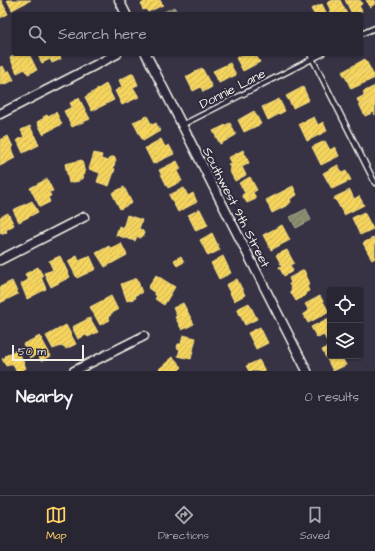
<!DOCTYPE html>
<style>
:root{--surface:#292633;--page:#312e3b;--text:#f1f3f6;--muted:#a5a5ac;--line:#45434e;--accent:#ffd166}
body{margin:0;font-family:"Architects Daughter",sans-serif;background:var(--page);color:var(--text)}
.controls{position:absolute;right:12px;bottom:12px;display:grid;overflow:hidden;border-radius:4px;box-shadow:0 1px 3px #0004}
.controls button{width:36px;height:36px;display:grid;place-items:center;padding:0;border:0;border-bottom:1px solid var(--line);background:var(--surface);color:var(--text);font:20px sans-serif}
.scale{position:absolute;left:12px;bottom:10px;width:72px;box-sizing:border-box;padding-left:4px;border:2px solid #f4f1e8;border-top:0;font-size:11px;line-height:14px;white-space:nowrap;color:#f4f1e8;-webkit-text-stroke:3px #2f2a3d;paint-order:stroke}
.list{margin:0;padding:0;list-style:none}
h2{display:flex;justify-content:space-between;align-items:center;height:52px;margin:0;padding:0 16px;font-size:17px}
h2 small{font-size:13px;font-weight:400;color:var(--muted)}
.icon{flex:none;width:22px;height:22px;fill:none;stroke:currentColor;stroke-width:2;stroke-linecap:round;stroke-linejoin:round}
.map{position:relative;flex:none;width:375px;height:371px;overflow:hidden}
.search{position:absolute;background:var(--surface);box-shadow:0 1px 3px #0004;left:12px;right:12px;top:12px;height:44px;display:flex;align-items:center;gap:10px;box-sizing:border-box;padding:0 14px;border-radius:4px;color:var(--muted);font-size:15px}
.sheet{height:124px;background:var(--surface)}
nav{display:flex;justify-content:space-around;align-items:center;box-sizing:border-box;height:56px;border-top:1px solid var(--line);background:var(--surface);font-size:11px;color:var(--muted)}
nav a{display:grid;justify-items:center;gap:2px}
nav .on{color:var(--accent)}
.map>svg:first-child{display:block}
.homes{fill:url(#homes-hatch);stroke:#f5dd86}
.industry{fill:url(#industry-hatch);stroke:#abaa93}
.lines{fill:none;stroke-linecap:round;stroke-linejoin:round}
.lane-casing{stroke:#f4f1e8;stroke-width:7}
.street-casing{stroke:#f4f1e8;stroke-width:11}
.lane{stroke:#2f2a3d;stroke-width:4}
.street{stroke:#2f2a3d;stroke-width:8}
.labels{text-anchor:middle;stroke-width:4;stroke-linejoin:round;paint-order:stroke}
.street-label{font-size:13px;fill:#f4f1e8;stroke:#2f2a3d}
</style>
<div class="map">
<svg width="375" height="371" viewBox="0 0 375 371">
<defs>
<pattern id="homes-hatch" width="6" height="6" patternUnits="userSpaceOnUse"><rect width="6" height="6" fill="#f6d55c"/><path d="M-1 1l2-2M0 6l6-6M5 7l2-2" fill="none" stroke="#cbb256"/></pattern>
<pattern id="industry-hatch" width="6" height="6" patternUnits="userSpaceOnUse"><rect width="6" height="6" fill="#8c8c6e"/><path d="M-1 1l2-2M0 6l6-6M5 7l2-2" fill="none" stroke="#757460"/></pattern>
</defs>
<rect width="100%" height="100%" fill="#373244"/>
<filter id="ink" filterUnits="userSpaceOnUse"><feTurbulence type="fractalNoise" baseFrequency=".025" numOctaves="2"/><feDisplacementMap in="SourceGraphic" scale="8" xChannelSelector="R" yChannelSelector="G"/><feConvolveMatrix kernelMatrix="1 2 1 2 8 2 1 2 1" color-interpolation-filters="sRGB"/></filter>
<g filter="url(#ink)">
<g class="homes">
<polygon points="0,0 1,0 8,14 0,18"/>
<polygon points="7,0 31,0 12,10"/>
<polygon points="147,0 160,0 163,5 148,12 146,9 143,10 141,4"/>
<polygon points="333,0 340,0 347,14 330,14 329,12 331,11 327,3"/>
<polygon points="345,0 360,0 362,4 359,6 362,11 356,14 352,14"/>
<polygon points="366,0 375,0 375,4 370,7"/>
<polygon points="322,4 327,14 314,14 311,9"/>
<polygon points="18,54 29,54 37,70 28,74 25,69 17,73 10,58"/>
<polygon points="37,54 59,54 61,59 52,63 50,59 42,63"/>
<polygon points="244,54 255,54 260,62 243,71 236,58"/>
<polygon points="365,59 370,68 347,80 342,72"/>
<polygon points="230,63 236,75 219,83 213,71"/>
<polygon points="3,66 6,72 9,70 14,80 4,85 4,84 0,85 0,67"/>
<polygon points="202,68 212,87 203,92 201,87 193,91 186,77"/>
<polygon points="370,68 375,78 351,89 347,80"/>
<polygon points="133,73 138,85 133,87 139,97 122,105 115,91 122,87 119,80"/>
<polygon points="106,84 114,100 92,111 85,97"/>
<polygon points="375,86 375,100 361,108 357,99 365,95 363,92"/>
<polygon points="303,87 309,100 293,108 286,96"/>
<polygon points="79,98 90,119 72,127 64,111 72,107 70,103"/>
<polygon points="279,99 285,111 268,120 262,107"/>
<polygon points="375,100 375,115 374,112 365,116 361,108"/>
<polygon points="254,111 261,124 244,132 238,120"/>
<polygon points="56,112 62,124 43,134 37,122 44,118 43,117 47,115 48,116"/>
<polygon points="147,116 152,125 156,123 160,131 143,141 133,122"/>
<polygon points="314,117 318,125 323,122 327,131 307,141 299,124"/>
<polygon points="230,123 236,135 220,144 213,131"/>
<polygon points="30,126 39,145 23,153 17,140 24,137 21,130"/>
<polygon points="8,136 13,147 11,149 15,158 0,166 0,140"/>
<polygon points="161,139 165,147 169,145 174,154 153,164 145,148"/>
<polygon points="325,141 330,150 335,147 339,156 321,165 312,147"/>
<polygon points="243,150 249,163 242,167 246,175 235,181 229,170 231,169 228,164 231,163 228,158"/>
<polygon points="94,153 102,155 101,159 108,161 109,158 111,157 114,157 116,160 113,168 115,169 109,186 97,182 100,173 89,169"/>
<polygon points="82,160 85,174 82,175 83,179 79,179 79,181 69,183 65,164"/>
<polygon points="177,161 181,169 177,171 182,181 168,188 159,170"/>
<polygon points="338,165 342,173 346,171 351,180 332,189 323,173"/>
<polygon points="250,177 257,190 253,192 256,199 247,203 242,195 245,193 239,183"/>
<polygon points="47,179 53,191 49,192 51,196 48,197 50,202 40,207 30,188"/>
<polygon points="293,186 297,195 290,199 291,202 288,205 272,213 266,200"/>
<polygon points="124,187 132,203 120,209 112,193"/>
<polygon points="184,188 188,196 193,193 197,202 178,212 169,195"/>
<polygon points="350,190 354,199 359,196 364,205 344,215 337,202 334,199 335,197"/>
<polygon points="32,201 38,212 19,222 13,210"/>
<polygon points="200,209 208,225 196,231 188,215"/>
<polygon points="364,212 373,229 360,235 352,218"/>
<polygon points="8,213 14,225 6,230 7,232 3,234 2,232 0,233 0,217"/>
<polygon points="127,215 142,220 139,229 142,230 144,233 143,236 140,238 137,236 135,241 116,235 119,226 123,228"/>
<polygon points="282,225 290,240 271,250 263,235"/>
<polygon points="212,233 220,250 208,256 200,240"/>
<polygon points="375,237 375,258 372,260 363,243"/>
<polygon points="121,243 127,255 105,267 96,253 109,246 110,248 113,247"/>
<polygon points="287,250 294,263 290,265 293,271 284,276 279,267 282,266 276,255"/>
<polygon points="60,256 70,277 51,287 44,273 53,270 49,261"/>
<polygon points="77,256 79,261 90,256 96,269 77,278 68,261"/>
<polygon points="181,256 184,262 177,266 174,260"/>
<polygon points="223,256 231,273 219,279 211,263"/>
<polygon points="38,267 43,276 41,277 46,289 27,299 21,284 28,280 25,274"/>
<polygon points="304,270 310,284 307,286 309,291 305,293 306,295 296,301 290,291 292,290 289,284 291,283 289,278"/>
<polygon points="156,275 175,287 164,305 155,299 157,296 154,294 155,293 148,288"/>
<polygon points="137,278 142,293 135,295 136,298 127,301 121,284"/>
<polygon points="237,279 245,295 234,301 226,285"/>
<polygon points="12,281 18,294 0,303 0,287"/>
<polygon points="111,296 118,310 110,314 111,315 108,317 110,320 100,325 90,307"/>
<polygon points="320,296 329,312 308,323 303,314 309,311 305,304"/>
<polygon points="183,303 194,324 182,330 175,317 177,316 173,308"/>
<polygon points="249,303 257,319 245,325 237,309"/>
<polygon points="90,318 98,332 88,337 86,335 78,339 72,327"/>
<polygon points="329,318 330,321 330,343 328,344 324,335 317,338 311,327"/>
<polygon points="66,325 76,344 66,349 64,346 62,347 61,346 53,349 46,336"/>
<polygon points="260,327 268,343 256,349 248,333"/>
<polygon points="183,335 196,338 191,359 178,356 180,349 177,348 178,344 181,344"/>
<polygon points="40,336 51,356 41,361 38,354 30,358 23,344"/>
<polygon points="330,346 330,356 347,356 342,358 346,365 333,371 322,350"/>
<polygon points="16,350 17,353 19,352 26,368 21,371 16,371 13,364 6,366 2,359 6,357 5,356"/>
<polygon points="173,357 182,367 178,371 160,371 159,369"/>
<polygon points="259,360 265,371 249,371 246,366"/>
</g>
<g class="industry">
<polygon points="174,7 178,14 160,14"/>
<polygon points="306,209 311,220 296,228 290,217"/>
</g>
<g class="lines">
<g class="lane-casing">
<g id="lane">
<polyline points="361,34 375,28"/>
<polyline points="310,54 375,183"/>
<polyline points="182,125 322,54"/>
</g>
</g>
<g class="street-casing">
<g id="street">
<polyline points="119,0 126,14"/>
<polyline points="146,54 307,371"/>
<polyline points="0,114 117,54"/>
<polyline points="0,260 84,217"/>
<polyline points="74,371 144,336"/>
</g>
</g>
<use href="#lane" class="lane"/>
<use href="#street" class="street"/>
</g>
</g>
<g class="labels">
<g class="street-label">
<text transform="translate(232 88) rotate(-27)" y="5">Donnie Lane</text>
<text transform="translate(237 207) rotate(63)" y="5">Southwest 9th Street</text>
</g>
</g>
</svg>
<div class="controls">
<button><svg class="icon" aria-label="locate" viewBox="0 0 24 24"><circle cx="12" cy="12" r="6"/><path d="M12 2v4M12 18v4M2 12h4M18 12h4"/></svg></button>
<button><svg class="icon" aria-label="layers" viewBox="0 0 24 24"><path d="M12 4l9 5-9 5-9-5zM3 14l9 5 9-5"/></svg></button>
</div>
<div class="scale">50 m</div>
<div class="search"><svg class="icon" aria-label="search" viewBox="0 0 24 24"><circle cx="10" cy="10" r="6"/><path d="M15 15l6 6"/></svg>Search here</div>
</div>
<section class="sheet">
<h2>Nearby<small>0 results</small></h2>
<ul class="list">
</ul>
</section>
<nav>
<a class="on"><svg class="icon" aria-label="map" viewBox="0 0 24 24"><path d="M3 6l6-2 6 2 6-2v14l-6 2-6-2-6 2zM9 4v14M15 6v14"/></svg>Map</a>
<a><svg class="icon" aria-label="directions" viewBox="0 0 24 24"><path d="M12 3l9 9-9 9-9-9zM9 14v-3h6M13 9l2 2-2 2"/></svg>Directions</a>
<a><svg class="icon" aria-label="saved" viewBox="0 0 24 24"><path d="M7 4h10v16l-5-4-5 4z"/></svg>Saved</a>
</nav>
